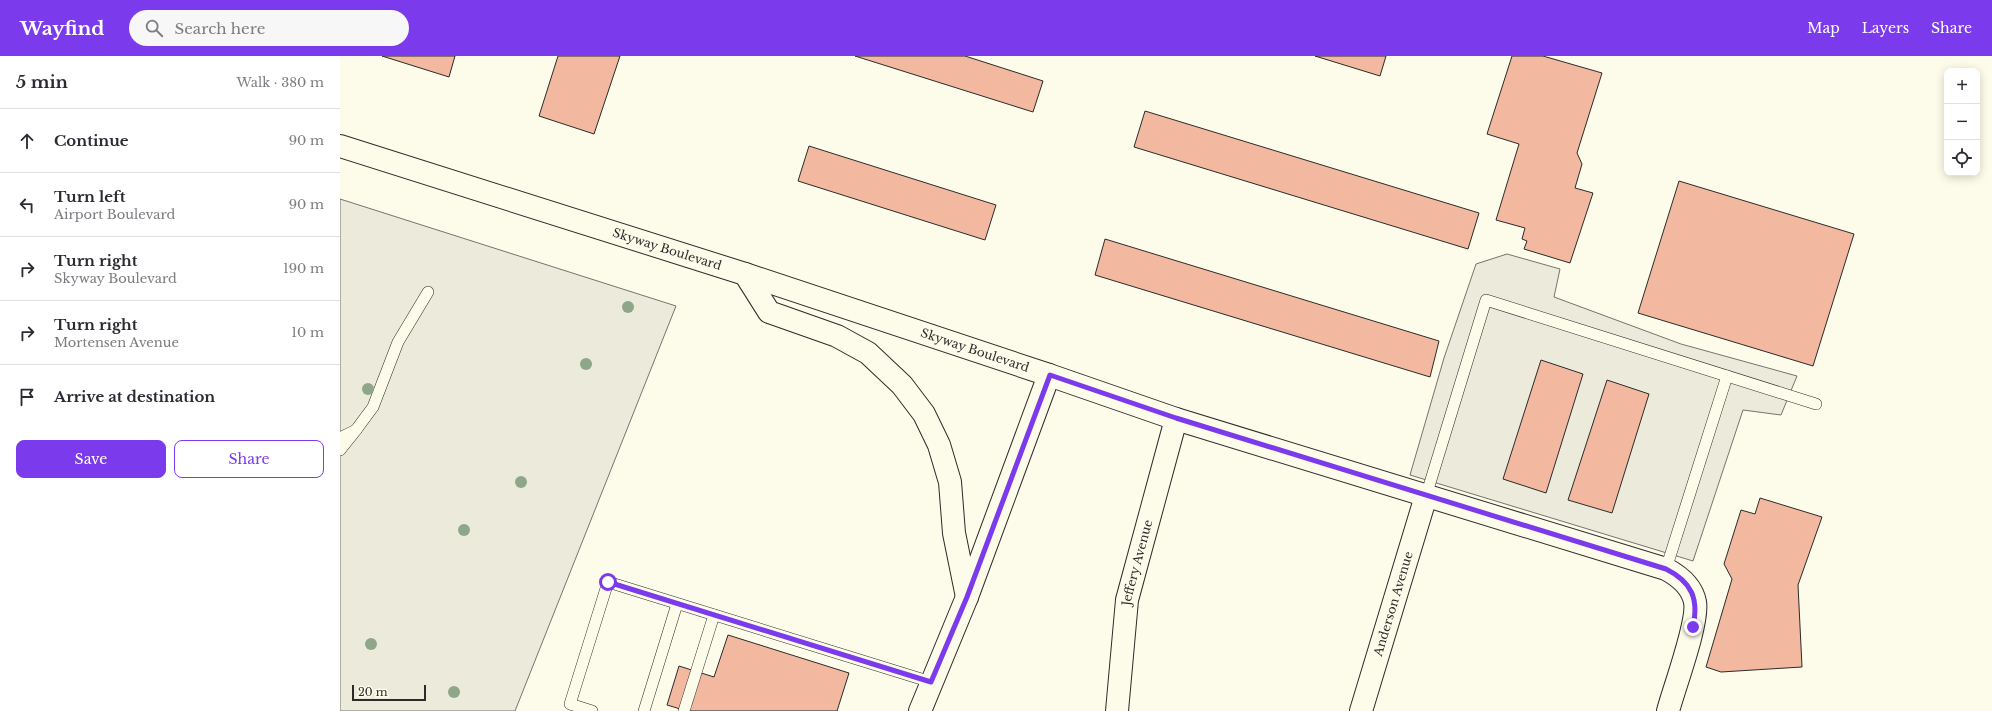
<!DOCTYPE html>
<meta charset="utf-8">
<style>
:root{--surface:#fff;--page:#f7f7f7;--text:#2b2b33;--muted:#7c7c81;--line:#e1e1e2;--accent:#7c3aed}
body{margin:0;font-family:"Libre Baskerville",serif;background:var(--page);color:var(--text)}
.controls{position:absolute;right:12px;top:12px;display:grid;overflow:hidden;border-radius:8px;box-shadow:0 2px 10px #0003}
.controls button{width:36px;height:36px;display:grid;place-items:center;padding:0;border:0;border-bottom:1px solid var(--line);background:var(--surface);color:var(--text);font:20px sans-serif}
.scale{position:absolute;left:12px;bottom:10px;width:74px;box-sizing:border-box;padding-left:4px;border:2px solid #2b2b2b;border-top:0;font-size:11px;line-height:14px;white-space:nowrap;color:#2b2b2b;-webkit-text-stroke:3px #fdfbea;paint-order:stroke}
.stop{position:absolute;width:12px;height:12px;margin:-9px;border:3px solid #7c3aed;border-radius:50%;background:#fff}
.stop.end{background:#7c3aed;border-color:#fff;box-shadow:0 1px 4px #0008}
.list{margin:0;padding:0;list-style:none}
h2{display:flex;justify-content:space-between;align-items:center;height:52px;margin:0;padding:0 16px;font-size:17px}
h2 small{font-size:13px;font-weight:400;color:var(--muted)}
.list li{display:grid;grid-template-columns:26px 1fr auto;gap:12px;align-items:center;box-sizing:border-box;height:64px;padding:0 16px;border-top:1px solid var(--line)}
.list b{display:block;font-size:15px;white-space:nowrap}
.list p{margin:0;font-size:13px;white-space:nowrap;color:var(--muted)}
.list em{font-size:13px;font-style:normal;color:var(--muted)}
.actions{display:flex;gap:8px;padding:12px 16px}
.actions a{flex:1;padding:9px 0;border:1px solid var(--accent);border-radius:8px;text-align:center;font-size:14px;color:var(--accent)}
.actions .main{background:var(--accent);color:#fff}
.icon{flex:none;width:22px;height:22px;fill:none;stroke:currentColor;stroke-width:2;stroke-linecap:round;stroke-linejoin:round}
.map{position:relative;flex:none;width:1652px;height:655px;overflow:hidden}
header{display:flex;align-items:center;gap:24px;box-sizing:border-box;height:56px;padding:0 20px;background:var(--accent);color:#fff}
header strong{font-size:19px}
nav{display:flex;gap:22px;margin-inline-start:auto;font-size:14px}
.search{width:280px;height:36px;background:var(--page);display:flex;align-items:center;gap:10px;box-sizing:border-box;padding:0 14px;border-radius:22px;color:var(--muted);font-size:15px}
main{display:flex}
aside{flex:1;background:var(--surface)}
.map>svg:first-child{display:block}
.green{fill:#ecebdb;stroke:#74746e}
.parking{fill:#eceadb;stroke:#74746e}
.building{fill:#f2b8a0;stroke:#2b2b2b}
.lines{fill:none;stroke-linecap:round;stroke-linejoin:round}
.lane-casing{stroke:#2b2b2b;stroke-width:12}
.street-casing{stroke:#2b2b2b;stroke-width:24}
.secondary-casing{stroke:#2b2b2b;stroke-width:24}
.lane{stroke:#fdfbea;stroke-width:11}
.street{stroke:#fdfbea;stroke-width:22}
.secondary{stroke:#fdfbea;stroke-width:22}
.tree{fill:#8ea78a}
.route{stroke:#7c3aed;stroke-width:5}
.labels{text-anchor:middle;stroke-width:3;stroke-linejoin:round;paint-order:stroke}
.street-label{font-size:12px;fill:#2b2b2b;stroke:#fdfbea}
</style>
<header>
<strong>Wayfind</strong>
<div class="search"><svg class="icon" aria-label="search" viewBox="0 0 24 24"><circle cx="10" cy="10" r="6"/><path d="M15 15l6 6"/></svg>Search here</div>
<nav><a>Map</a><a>Layers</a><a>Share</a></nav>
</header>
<main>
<aside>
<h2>5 min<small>Walk · 380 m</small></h2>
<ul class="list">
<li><svg class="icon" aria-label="ahead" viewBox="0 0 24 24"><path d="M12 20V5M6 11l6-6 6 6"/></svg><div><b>Continue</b></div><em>90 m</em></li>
<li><svg class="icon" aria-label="left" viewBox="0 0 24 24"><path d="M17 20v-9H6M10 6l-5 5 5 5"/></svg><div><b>Turn left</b><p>Airport Boulevard</p></div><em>90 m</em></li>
<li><svg class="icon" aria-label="right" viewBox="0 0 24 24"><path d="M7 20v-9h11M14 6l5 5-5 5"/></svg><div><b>Turn right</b><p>Skyway Boulevard</p></div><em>190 m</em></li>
<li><svg class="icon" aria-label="right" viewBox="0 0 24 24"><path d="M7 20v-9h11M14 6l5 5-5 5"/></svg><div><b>Turn right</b><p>Mortensen Avenue</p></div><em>10 m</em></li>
<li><svg class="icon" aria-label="arrive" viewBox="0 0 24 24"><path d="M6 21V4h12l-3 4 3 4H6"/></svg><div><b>Arrive at destination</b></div></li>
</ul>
<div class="actions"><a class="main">Save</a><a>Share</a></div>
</aside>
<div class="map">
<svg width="1652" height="655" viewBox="0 0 1652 655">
<rect width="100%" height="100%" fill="#fdfbea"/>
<polygon class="green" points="0,143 336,250 175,655 0,655"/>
<polygon class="parking" points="1167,198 1220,213 1214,241 1341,288 1457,320 1441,359 1403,354 1353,505 1070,419 1104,302 1136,208"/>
<g class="building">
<polygon points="42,0 115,0 109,21"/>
<polygon points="218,0 280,0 254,78 199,60"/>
<polygon points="515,0 625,0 703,25 693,56"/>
<polygon points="975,0 1046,0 1040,20"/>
<polygon points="1172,0 1203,0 1262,17 1237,97 1242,108 1235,132 1253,137 1230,207 1184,193 1187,185 1182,183 1185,172 1156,164 1179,88 1147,78"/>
<polygon points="805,55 1139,157 1128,193 794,91"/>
<polygon points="469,90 656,149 645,184 458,125"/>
<polygon points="1339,125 1514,178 1473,310 1298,257"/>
<polygon points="765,183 1099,285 1090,321 755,219"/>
<polygon points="1201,304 1243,318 1206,437 1163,423"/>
<polygon points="1267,324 1309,338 1272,457 1228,444"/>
<polygon points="1420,442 1482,461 1458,529 1462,611 1381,616 1366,611 1392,523 1384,508 1401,454 1415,458"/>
<polygon points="388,579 509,617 497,655 347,655 327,649 339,610 374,621"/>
</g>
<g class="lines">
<g class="lane-casing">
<g id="lane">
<polyline points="16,374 33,351 58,286 88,236"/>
<polyline points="0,382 16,374 0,394"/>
<polyline points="1086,440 1146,244 1476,348"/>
<polyline points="1326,513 1387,320"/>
<polyline points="252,655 230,648 268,526 591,626"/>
<polyline points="304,655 337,548"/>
<polyline points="344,655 374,559"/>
</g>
</g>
<g class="street-casing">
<g id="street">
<path d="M709 319 836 363 1326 513C1339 520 1352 530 1355 546 1359 566 1334 632 1328 655"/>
<path id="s1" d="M777 655 787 544 836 363"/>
<path id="s2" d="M1021 655 1086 440"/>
</g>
</g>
<g class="secondary-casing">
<g id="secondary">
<path id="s3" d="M0 90 405 218 709 319 627 541 580 655"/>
<polyline points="405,218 429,256 497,280 528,297 562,329 584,358 599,389 610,426 614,477 627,541"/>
</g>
</g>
<use href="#lane" class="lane"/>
<use href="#street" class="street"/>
<use href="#secondary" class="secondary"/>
</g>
<g class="tree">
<circle cx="288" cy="251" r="6"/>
<circle cx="246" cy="308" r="6"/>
<circle cx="28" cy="333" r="6"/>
<circle cx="181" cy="426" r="6"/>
<circle cx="124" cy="474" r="6"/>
<circle cx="31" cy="588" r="6"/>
<circle cx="114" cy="636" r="6"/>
</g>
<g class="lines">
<path class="route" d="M268 526 591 626 627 541 710 319 836 362 1326 513C1352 526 1359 543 1353 571"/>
</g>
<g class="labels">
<g class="street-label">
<text dy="4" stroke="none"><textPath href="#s3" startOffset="343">Skyway Boulevard</textPath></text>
<text dy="4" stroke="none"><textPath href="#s3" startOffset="667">Skyway Boulevard</textPath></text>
<text dy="4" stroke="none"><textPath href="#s1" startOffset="150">Jeffery Avenue</textPath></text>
<text dy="4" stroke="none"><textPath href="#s2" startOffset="112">Anderson Avenue</textPath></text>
</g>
</g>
</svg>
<div class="controls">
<button>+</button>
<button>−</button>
<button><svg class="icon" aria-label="locate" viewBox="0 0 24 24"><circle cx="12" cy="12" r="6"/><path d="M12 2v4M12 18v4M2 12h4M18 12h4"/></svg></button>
</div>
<div class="scale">20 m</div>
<div class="stop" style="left:268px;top:526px"></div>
<div class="stop end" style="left:1353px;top:571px"></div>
</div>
</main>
